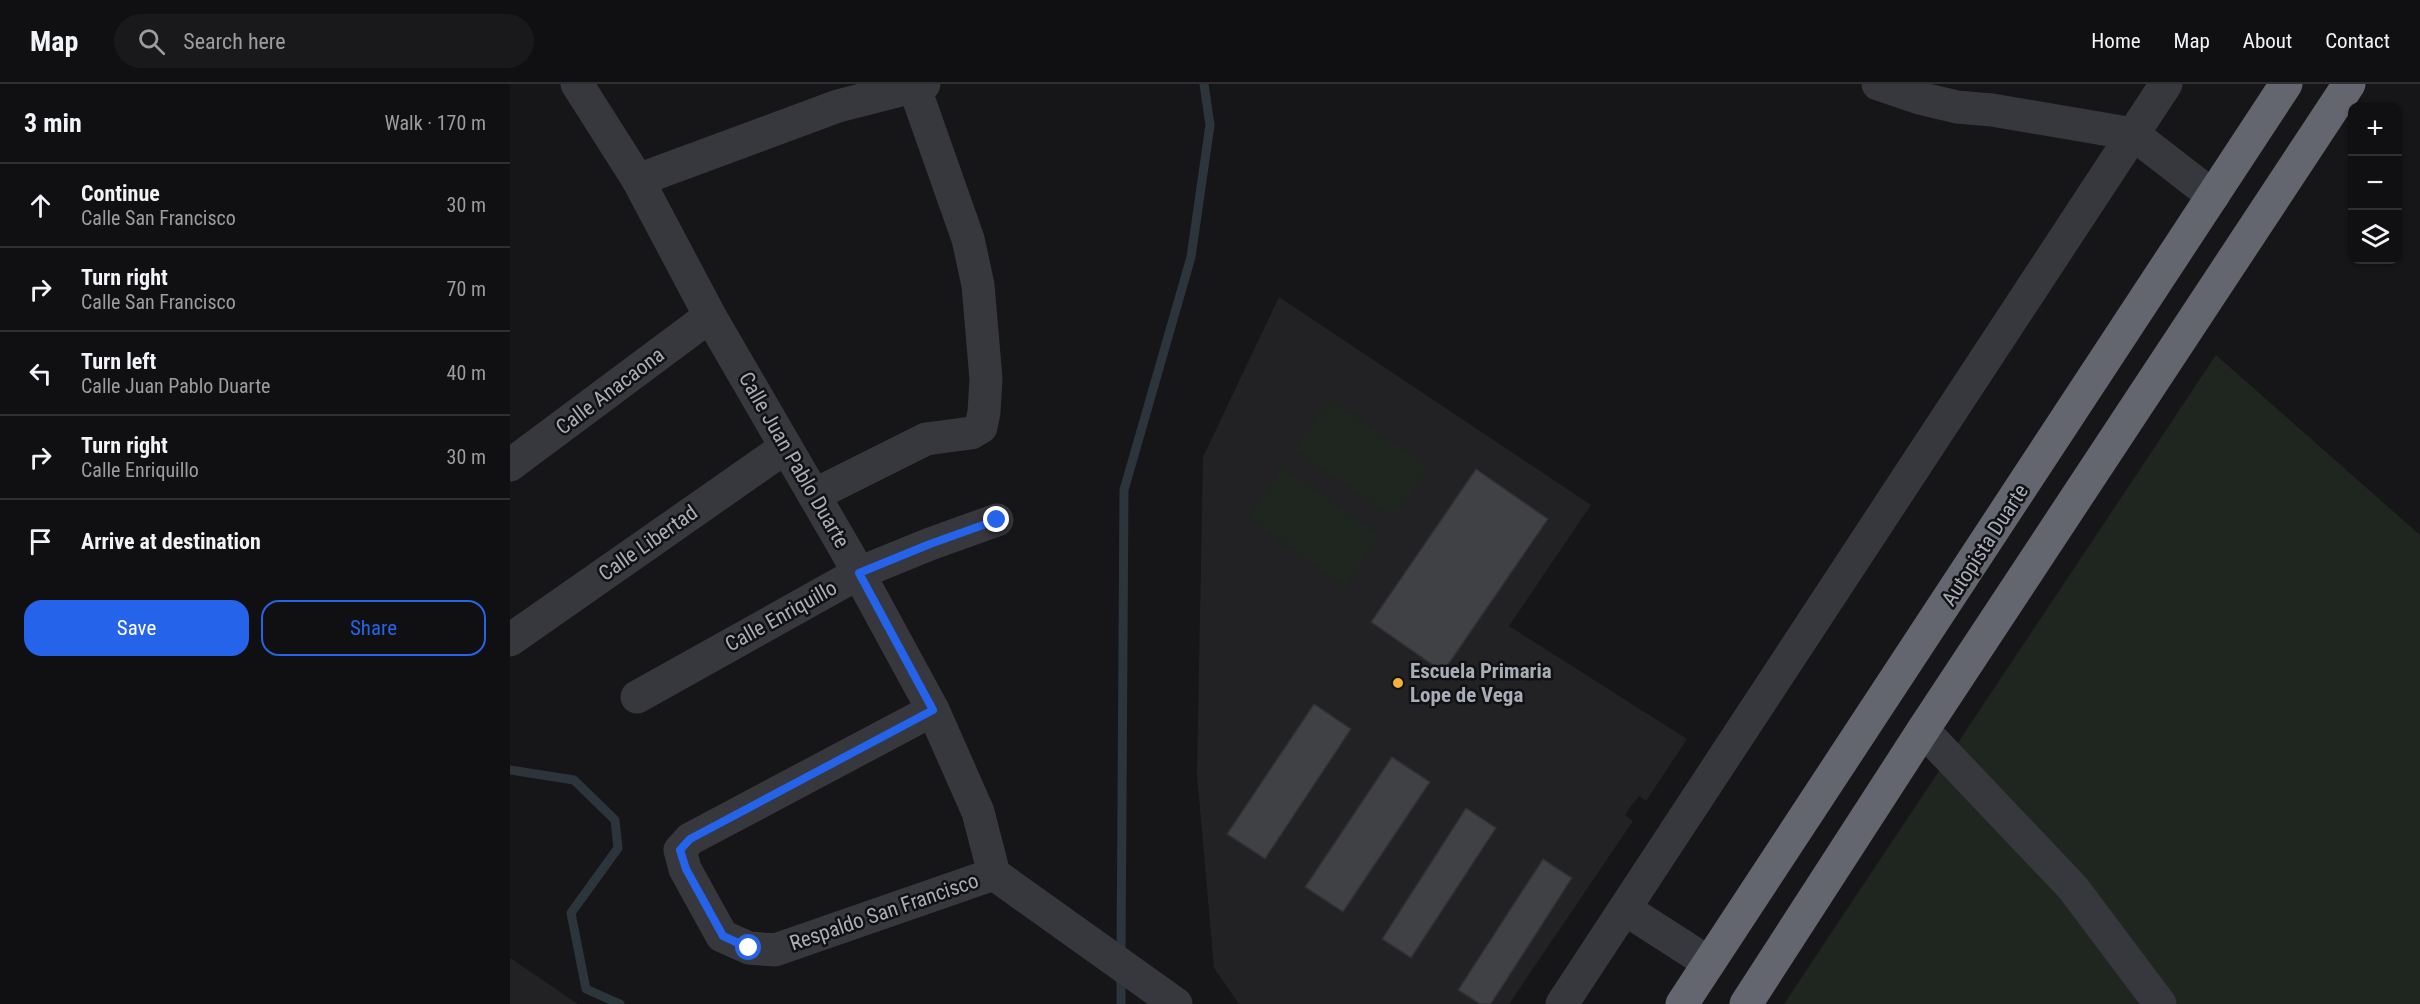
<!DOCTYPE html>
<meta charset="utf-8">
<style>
:root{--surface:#101012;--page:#19191b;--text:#f1f3f6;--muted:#9c9d9f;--line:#303032;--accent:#2563eb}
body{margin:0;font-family:"Roboto Condensed",sans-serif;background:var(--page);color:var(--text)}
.controls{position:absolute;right:18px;top:18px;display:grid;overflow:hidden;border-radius:12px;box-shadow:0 2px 4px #0004}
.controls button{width:54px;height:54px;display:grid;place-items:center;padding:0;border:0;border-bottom:2px solid var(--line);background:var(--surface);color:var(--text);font:30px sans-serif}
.stop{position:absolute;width:18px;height:18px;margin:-14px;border:4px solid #2563eb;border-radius:50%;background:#fff}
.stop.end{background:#2563eb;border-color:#fff;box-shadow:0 2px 6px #0008}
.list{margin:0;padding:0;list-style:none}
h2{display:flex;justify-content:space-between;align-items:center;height:78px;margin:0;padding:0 24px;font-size:26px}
h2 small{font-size:20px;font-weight:400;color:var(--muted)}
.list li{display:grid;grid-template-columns:39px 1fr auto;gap:18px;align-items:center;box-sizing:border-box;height:84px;padding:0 24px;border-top:2px solid var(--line)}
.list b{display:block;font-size:22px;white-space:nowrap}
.list p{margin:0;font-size:20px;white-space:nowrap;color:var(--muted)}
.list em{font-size:20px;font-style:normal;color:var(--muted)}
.actions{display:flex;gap:12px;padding:18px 24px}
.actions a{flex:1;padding:14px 0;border:2px solid var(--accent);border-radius:18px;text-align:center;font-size:21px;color:var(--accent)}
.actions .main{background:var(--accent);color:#fff}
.icon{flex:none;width:33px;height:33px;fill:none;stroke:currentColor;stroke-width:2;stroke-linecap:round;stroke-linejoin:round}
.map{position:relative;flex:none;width:1910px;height:920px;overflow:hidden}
header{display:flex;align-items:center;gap:36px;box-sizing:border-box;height:84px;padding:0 30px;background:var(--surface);border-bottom:2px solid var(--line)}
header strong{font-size:28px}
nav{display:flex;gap:33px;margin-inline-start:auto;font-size:21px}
.search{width:420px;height:54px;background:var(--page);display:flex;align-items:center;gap:15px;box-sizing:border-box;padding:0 21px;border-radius:33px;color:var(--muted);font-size:22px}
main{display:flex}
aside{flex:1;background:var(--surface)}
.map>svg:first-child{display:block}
.built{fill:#222225}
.green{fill:#1e261f}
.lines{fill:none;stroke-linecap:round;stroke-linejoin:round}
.stream{stroke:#2c353c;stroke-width:9}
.building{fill:#404145;stroke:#303034;stroke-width:1.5}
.minor{stroke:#37383d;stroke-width:33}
.highway{stroke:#63666e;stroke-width:33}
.route{stroke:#2563eb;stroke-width:8}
.poi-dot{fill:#f2b134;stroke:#111113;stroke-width:2}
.labels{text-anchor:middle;stroke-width:5;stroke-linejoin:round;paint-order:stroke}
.street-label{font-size:21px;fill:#a8adb8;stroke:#111113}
.poi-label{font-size:21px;font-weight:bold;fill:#a8adb8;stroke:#111113;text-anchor:start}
</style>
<header>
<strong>Map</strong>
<div class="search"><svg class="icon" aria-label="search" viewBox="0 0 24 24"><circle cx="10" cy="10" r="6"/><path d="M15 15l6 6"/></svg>Search here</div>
<nav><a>Home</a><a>Map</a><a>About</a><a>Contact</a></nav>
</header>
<main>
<aside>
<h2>3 min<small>Walk · 170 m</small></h2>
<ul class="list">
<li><svg class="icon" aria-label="ahead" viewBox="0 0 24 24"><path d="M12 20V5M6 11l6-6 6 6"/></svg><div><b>Continue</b><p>Calle San Francisco</p></div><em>30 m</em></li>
<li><svg class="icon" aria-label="right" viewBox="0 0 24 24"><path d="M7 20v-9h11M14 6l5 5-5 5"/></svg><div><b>Turn right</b><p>Calle San Francisco</p></div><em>70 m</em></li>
<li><svg class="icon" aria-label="left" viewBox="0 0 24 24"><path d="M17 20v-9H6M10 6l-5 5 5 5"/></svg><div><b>Turn left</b><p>Calle Juan Pablo Duarte</p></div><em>40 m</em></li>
<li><svg class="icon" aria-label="right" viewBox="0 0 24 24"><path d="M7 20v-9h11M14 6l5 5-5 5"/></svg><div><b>Turn right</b><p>Calle Enriquillo</p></div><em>30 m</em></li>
<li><svg class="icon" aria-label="arrive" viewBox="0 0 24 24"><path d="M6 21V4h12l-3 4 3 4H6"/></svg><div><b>Arrive at destination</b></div></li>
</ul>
<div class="actions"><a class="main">Save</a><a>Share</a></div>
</aside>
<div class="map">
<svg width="1910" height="920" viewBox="0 0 1910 920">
<rect width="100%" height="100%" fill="#161618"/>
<g class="built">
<polygon points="769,213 1081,421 999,542 1177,655 1136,717 1129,712 1121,722 1115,731 1123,737 999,920 729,920 704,884 687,691 693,373"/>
<polygon points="0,874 68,920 0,920"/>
</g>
<g class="green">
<polygon points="1706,271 1910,451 1910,920 1274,920"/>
<polygon points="820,315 919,383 884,434 785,366"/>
<polygon points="772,383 870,451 835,502 737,434"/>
</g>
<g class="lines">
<g class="stream">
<polyline points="0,686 64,696 105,736 108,764 61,829 76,905 110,920"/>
<polyline points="611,872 614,406 681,173 700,41 694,0"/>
<polyline points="611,920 611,891"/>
</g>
</g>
<g class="building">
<polygon points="966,385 1038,435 933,588 861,538"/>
<polygon points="804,620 841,645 755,775 717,750"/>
<polygon points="882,673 920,698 833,828 795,803"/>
<polygon points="956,724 986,744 901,874 872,855"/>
<polygon points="1033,775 1062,794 981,920 970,920 948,906"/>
</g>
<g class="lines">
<g class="minor">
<polyline points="67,0 128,96 200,232 337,468 423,626 468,728 484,790 666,920"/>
<polyline points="1368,0 1409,14 1447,23 1482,26 1623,50 1703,112"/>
<polyline points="128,96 328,22 414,0"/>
<polyline points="0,381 200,232"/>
<polyline points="304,411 416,355 461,349 471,343 474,328 476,295 468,201 458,155 404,2"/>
<polyline points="0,556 276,363"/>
<polyline points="127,613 349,489 420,460 487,436"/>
<polyline points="423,626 180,755 170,766 175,785 212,852 239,864 265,866 484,790"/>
<polyline points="1413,646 1563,804 1650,920"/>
<polyline points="1115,825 1199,879"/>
<polyline points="1052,920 1656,0"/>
</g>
<g class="highway">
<polyline points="1172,920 1776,0"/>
<polyline points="1236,920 1413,646 1839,0"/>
</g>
</g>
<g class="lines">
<polyline class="route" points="239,864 213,852 176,785 170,766 180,755 423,626 349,489 420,460 487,436"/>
</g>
<circle class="poi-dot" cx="888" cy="599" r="6"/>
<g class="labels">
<g class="street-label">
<text transform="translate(100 307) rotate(-37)" y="7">Calle Anacaona</text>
<text transform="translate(284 376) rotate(60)" y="7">Calle Juan Pablo Duarte</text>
<text transform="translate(138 459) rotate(-35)" y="7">Calle Libertad</text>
<text transform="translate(1475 461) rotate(-57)" y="7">Autopista Duarte</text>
<text transform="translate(271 532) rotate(-29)" y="7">Calle Enriquillo</text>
<text transform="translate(374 828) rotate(-19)" y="7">Respaldo San Francisco</text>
</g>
<g class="poi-label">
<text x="900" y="594">Escuela Primaria<tspan x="900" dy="24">Lope de Vega</tspan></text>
</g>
</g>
</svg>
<div class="controls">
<button>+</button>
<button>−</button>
<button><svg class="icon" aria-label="layers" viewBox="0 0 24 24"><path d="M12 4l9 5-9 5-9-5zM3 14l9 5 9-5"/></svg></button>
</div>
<div class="stop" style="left:239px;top:864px"></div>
<div class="stop end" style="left:487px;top:436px"></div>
</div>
</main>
